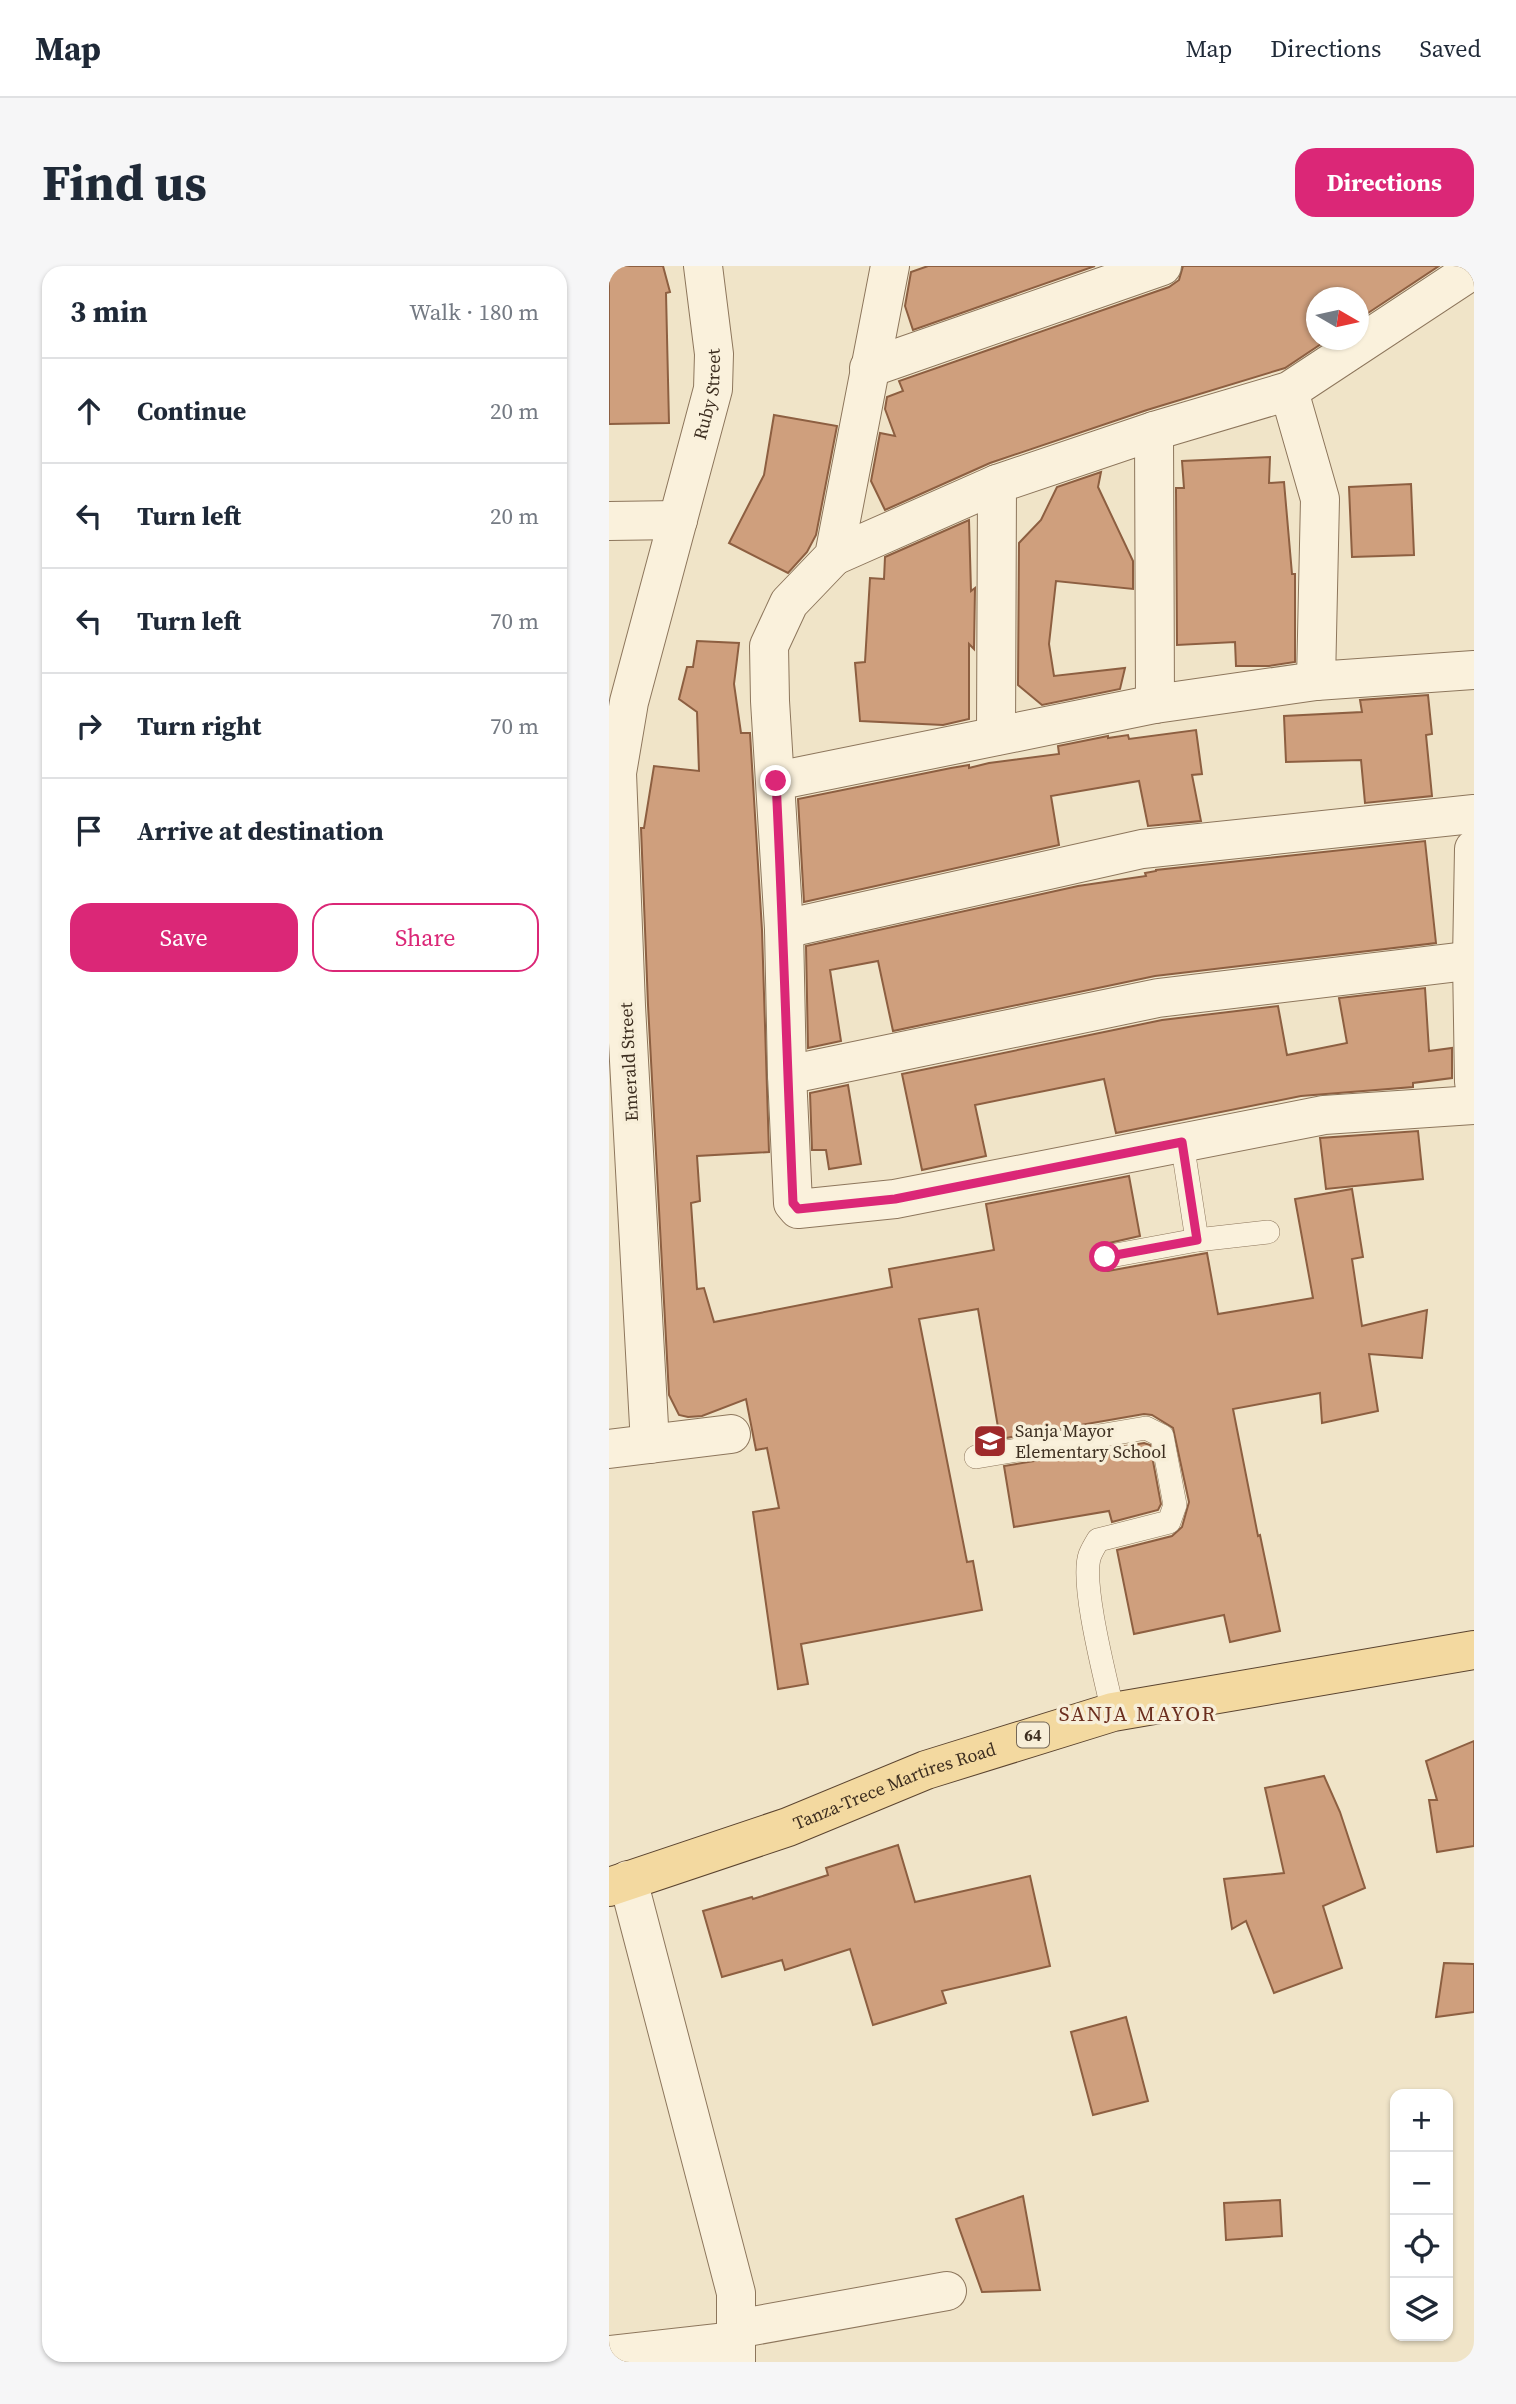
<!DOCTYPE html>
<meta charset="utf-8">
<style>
:root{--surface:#fff;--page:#f6f6f7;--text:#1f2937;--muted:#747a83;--line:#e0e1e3;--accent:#db2777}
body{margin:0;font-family:"Source Serif 4",serif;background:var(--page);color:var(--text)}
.controls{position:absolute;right:21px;bottom:21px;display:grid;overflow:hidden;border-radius:14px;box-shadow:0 2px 5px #0004}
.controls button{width:63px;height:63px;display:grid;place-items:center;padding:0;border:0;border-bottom:2px solid var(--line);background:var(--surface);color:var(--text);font:35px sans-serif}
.compass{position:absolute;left:697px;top:21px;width:63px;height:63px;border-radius:50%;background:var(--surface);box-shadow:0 2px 5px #0004;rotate:99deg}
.stop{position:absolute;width:21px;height:21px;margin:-16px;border:5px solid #db2777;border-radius:50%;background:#fff}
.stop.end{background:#db2777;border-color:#fff;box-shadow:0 2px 7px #0008}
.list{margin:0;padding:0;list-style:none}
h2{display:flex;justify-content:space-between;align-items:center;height:91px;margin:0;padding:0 28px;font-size:30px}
h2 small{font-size:23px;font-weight:400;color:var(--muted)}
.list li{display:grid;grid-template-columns:46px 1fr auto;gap:21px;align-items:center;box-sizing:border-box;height:105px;padding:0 28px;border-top:2px solid var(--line)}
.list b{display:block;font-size:26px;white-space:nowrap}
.list em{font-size:23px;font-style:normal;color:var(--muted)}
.actions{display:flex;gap:14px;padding:21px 28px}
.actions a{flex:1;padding:16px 0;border:2px solid var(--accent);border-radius:21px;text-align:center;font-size:24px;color:var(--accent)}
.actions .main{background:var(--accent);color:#fff}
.icon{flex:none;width:38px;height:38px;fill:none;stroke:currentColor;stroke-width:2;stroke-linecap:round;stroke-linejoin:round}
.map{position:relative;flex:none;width:865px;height:2096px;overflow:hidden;border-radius:21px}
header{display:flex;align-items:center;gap:42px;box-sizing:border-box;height:98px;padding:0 35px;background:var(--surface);border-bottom:2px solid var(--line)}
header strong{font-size:33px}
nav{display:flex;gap:38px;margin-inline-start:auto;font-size:24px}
.intro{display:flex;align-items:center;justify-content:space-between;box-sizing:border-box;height:168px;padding:0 42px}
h1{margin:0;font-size:49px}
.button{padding:18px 32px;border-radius:21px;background:var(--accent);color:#fff;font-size:24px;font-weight:700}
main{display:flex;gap:42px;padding:0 42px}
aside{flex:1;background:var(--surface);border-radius:21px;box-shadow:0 2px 5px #0004}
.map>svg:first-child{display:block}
.building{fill:#cf9f7d;stroke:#8d5f41;stroke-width:2}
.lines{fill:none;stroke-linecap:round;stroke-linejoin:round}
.service-casing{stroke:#8d765c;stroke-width:24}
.minor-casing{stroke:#8d765c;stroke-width:40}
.primary-casing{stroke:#5b4430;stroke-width:40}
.service{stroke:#faf1dc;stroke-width:23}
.minor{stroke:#faf1dc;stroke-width:38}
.primary{stroke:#f3d9a0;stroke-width:38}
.route{stroke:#db2777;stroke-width:9}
.labels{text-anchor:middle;stroke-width:7;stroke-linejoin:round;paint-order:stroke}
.shield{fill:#f7eed8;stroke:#756857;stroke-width:2}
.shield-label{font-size:16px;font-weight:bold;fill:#3d2e20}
.street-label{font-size:18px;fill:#3d2e20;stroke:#f7eed8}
.poi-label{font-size:18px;fill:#3d2e20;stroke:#f7eed8;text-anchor:start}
.quarter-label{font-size:21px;letter-spacing:2px;fill:#6b2e1e;stroke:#f7eed8}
</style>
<header>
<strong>Map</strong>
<nav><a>Map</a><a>Directions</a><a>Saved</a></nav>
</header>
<div class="intro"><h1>Find us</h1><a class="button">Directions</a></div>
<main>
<aside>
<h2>3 min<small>Walk · 180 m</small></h2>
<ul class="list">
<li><svg class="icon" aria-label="ahead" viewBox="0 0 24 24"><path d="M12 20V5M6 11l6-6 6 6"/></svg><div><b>Continue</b></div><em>20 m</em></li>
<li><svg class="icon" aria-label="left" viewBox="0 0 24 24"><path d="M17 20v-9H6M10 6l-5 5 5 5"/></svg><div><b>Turn left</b></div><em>20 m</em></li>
<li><svg class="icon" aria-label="left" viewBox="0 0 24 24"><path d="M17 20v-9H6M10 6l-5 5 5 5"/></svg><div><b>Turn left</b></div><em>70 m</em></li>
<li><svg class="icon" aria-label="right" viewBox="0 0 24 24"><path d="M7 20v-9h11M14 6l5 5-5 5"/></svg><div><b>Turn right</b></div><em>70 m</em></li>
<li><svg class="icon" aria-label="arrive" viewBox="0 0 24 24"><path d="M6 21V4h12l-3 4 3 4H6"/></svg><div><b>Arrive at destination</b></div></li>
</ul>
<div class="actions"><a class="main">Save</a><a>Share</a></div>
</aside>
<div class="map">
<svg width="865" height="2096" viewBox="0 0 865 2096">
<rect width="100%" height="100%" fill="#f0e4c8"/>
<g class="building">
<polygon points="0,0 54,0 61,26 57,27 60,157 0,158"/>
<polygon points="319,0 486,0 304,64 296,40 302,6"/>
<polygon points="574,0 830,0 750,53 750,32 708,32 708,74 718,74 676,102 538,144 381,197 276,244 262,215 271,167 286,170 276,143 278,131 294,125 290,115 560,21 570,14"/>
<polygon points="165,149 228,160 207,269 198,286 179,307 120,277 155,209"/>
<polygon points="661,191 660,217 675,216 683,308 686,308 686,396 660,400 627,400 626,376 568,379 567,222 575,222 573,195"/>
<polygon points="492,206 489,221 524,295 524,323 447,315 440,378 445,410 516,402 511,423 433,439 409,419 410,277 432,254 448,221"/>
<polygon points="802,218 805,289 743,291 740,221"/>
<polygon points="360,254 362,325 366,322 365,383 360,378 360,453 334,459 251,455 246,397 256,396 261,312 275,313 276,291"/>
<polygon points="88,375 130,377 125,418 132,467 141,467 153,664 160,886 88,890 91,935 82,937 88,1023 95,1022 105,1056 283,1021 280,1003 385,984 377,938 520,910 531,970 487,980 483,986 482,993 485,1000 491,1004 499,1005 598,987 609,1048 704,1032 686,933 743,923 754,991 743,993 753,1060 818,1044 813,1092 760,1088 769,1145 713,1157 711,1127 624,1143 649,1270 651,1269 671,1365 621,1376 615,1349 525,1368 508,1284 563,1270 573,1261 580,1236 564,1162 543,1149 535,1148 391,1173 369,1043 310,1053 358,1296 364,1295 373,1344 192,1378 199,1418 169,1423 144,1246 170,1242 158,1182 147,1184 137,1133 93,1150 79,1151 70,1149 60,1129 39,739 32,562 35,562 45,500 90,505 88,446 70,433 78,401 84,401"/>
<polygon points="819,429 823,468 817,469 823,530 756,537 752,494 677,496 675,450 753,446 751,434"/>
<polygon points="587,464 593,508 583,509 592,555 539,560 530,515 442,530 450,579 195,636 189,533 342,502 360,499 360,502 380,497 450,488 449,480 499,470 499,472 519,469 520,473"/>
<polygon points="816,575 827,677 546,710 284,765 269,695 221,704 232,775 199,782 197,680 469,620 537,610 536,607 547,605 547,604"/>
<polygon points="816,722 820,785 843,782 843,812 804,817 804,821 692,830 507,867 495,813 366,839 377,890 313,904 293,808 553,754 669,740 678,789 738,777 730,732"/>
<polygon points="239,819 252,898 220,903 217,884 203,884 201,827"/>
<polygon points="809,865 814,913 717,923 711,872"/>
<polygon points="535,1177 541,1179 552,1238 549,1244 503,1256 500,1245 405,1261 395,1200"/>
<polygon points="865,1475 865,1580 828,1586 820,1534 828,1534 817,1495"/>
<polygon points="715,1510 731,1546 756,1622 714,1640 733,1702 665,1727 637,1655 623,1663 615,1613 675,1607 656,1522"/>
<polygon points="289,1579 306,1636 421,1610 441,1700 333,1725 337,1737 264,1759 241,1683 176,1704 173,1694 113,1711 94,1645 143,1631 144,1633 219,1609 217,1602"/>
<polygon points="835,1697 865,1698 865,1746 827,1751"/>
<polygon points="517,1751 539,1835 484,1849 462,1766"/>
<polygon points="414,1930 431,2024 373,2026 347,1953"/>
<polygon points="671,1934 673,1970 617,1974 615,1937"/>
</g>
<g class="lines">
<g class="service-casing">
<g id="service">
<polyline points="573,876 588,974"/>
<polyline points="496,991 588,974 659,966"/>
<path d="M367 1191 537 1162 553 1170 566 1239 560 1256 489 1274C486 1279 483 1284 481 1289 471 1316 497 1414 504 1446"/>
</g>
</g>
<g class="minor-casing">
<g id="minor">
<polyline points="281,0 225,290 180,337 160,380 161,435 175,663 178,809 184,937 189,943 286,933 715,849 865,839"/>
<polyline points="260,102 553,0"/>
<polyline points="680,125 711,233 707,415"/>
<polyline points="545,165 546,438"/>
<polyline points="0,255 69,254"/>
<polyline points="225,290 388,218 545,165 680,125 865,3"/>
<polyline points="387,470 388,218"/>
<polyline points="167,515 546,438 707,415 865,404"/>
<polyline points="865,583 863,694 865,816"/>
<polyline points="175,663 533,583 865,548"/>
<polyline points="178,809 549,732 865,694"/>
<path id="s1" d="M41 1178 17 740 8 507 20 436 104 123 105 88 94 0"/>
<polyline points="0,1183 122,1168"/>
<polyline points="19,1614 127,2027 127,2096"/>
<polyline points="127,2063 338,2025"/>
<polyline points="0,2089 127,2075"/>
</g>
</g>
<g class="primary-casing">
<g id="primary">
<path id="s2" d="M0 1621 179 1561 317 1504 504 1446 865 1384"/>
</g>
</g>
<use href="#service" class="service"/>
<use href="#minor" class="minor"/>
<use href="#primary" class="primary"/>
</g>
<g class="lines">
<path class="route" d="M167 515C174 655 178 796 184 937L189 943 286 933 573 876 588 974 496 991"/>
</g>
<defs>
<g id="school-square" transform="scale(1.75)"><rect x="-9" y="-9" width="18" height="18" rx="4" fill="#9e2a2b" stroke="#f7eed8"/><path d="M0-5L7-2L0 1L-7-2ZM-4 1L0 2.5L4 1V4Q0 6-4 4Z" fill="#fff"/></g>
</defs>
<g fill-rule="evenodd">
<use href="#school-square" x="381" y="1175"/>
</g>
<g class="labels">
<rect class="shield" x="408" y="1456.5" width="32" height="25" rx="5"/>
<g class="shield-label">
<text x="424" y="1475">64</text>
</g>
<g class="street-label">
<text dy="6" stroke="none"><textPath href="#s1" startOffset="1062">Ruby Street</textPath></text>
<text transform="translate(20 796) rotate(-93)" y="6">Emerald Street</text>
<text dy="6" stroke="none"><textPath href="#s2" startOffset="303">Tanza-Trece Martires Road</textPath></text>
</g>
<g class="poi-label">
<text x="406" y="1171">Sanja Mayor<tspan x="406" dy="21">Elementary School</tspan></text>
</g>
<g class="quarter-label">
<text x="529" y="1455">SANJA MAYOR</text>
</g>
</g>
</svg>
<div class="controls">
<button>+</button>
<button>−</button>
<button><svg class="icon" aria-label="locate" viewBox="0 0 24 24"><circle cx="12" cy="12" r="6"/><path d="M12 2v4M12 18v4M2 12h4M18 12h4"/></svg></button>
<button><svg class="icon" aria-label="layers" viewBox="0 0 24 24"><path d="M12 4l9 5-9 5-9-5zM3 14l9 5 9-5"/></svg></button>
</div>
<svg class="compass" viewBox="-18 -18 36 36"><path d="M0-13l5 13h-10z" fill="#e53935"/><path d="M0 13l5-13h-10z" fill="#747a83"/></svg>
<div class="stop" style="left:496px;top:991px"></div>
<div class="stop end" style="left:167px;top:515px"></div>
</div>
</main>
